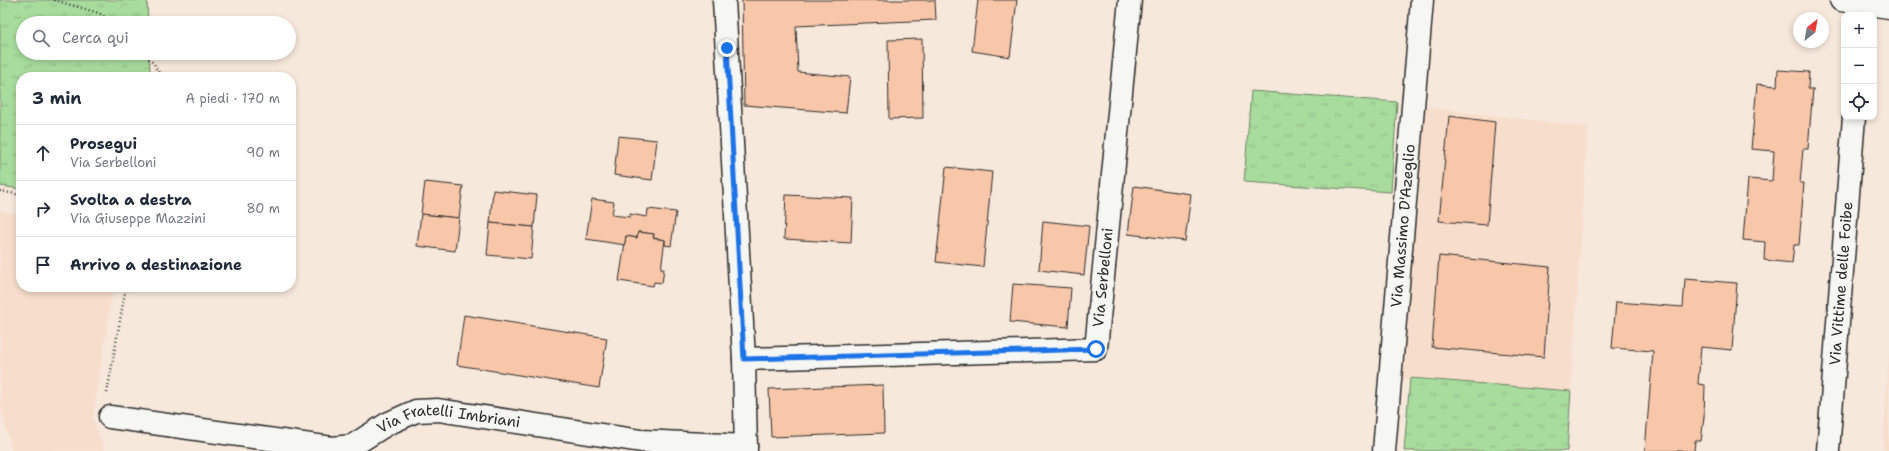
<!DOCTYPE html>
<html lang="it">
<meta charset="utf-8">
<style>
:root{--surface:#fff;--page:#f6f6f7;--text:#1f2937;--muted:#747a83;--line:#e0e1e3}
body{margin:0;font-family:"Shantell Sans",sans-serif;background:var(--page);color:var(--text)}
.controls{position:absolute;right:12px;top:12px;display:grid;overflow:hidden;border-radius:8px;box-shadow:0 2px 6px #0003}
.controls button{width:36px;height:36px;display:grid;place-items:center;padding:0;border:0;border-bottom:1px solid var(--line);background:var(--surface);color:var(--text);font:20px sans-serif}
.compass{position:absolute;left:1793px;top:12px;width:36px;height:36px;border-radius:50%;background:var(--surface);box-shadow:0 2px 6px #0003;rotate:31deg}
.stop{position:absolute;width:12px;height:12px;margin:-9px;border:3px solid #1a73e8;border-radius:50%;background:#fff}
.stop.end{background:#1a73e8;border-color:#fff;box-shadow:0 1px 4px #0008}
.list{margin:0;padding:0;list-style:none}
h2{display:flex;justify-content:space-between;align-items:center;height:52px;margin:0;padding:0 16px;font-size:17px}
h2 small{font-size:13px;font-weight:400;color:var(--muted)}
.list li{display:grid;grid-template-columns:26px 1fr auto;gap:12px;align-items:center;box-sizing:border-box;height:56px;padding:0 16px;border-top:1px solid var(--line)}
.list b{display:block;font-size:15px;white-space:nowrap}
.list p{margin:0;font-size:13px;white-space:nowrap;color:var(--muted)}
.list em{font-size:13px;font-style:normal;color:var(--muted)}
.icon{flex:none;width:22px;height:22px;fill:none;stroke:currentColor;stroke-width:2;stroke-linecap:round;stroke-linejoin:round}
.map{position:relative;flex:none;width:1889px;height:451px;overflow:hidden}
.search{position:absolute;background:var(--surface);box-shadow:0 2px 6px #0003;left:16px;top:16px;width:280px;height:44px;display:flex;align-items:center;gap:10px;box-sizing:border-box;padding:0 14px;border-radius:22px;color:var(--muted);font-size:15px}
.panel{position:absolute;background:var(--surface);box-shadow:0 2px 6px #0003;left:16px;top:72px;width:280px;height:220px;border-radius:16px}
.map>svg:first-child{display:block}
.built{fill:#f7decc}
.grass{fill:url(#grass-tufts);stroke:#6a8464}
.building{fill:#f8c6a8;stroke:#2b2b2b}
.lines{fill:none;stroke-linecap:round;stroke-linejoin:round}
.street-casing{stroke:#2b2b2b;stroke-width:25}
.path{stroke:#2b2b2b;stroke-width:2.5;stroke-dasharray:1 3;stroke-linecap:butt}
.street{stroke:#f6f6f2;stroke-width:22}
.route{stroke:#1a73e8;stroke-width:5}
.labels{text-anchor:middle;stroke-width:3.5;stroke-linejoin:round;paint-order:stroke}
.street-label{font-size:15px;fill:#2b2b2b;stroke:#f6f6f2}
</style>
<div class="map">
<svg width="1889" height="451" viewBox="0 0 1889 451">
<defs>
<pattern id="grass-tufts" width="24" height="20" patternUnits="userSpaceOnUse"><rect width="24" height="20" fill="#a8dc9d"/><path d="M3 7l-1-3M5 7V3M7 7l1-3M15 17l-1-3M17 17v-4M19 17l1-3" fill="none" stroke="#91bd87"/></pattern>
</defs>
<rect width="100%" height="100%" fill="#f7e8dc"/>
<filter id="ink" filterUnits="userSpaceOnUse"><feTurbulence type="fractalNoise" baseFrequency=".025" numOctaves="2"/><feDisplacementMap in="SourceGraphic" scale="8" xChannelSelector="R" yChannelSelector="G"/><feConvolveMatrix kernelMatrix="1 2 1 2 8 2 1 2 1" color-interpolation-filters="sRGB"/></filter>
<g filter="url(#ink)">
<g class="built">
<polygon points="1417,106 1588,127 1571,391 1396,378"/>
<polygon points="0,211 21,215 21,287 113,287 93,419 105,451 12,451 0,405"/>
<polygon points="1889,349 1889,451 1883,451"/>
</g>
<g class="grass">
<polygon points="0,0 147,0 148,23 23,23 23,53 149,53 150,72 167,77 21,77 21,189 0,186"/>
<polygon points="1251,91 1397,102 1391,192 1244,182"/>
<polygon points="1410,378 1571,391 1567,451 1404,451"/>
</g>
<g class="building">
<polygon points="742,0 935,0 936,20 796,26 798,72 850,77 846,113 744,105"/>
<polygon points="978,0 1017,0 1010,57 972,51"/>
<polygon points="922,39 923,118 889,119 888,40"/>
<polygon points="1778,70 1809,72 1808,89 1813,89 1808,149 1803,149 1800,183 1804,183 1799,245 1794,245 1792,263 1764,260 1765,242 1743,240 1748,179 1772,181 1774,151 1751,149 1757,84 1777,86"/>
<polygon points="1449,116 1495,122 1487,225 1439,221"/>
<polygon points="618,136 657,140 652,180 614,175"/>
<polygon points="946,167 992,172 983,267 936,262"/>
<polygon points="425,182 463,186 459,218 421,214"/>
<polygon points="1134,186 1191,194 1185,241 1128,234"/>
<polygon points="493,190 537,195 534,227 490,223"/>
<polygon points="786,195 853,198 851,243 784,239"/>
<polygon points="592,199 614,202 612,215 630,217 630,214 647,217 648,209 676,212 671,246 665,245 665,240 653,238 654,234 638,232 637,238 626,236 625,245 586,239"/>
<polygon points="421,214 459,218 455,251 417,246"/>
<polygon points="1043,221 1089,226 1084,275 1039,270"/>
<polygon points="490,223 534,227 531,259 487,255"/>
<polygon points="638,232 654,234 653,238 665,240 661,269 664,269 662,283 654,282 653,286 619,281 626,236 637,238"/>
<polygon points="1439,256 1550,267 1544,357 1432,347"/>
<polygon points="1685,279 1737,283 1732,350 1701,347 1698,384 1705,385 1704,417 1701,441 1695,441 1694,451 1645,451 1653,351 1612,348 1616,302 1683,307"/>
<polygon points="1013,284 1071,288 1068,327 1010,322"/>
<polygon points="464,315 607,338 599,388 457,365"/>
<polygon points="883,385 884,433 771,437 769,389"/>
</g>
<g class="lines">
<g class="street-casing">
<g id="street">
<polyline points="724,0 744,359 746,451"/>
<polyline points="1841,0 1889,7"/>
<path id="s1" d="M744 359 1096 349 1130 0"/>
<path id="s2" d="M110 417 332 448 352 446 387 424 416 411 438 410 641 441 746 446"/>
<path id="s3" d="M1384 451 1422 0"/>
<path id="s4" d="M1828 451 1854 117"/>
</g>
</g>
<g class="path">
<polyline points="54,0 99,13 114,23"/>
<polyline points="143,53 154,64 161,77"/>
<polyline points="0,191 21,195"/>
<polyline points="107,393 126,287"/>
</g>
<use href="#street" class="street"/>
</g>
</g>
<g class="lines" filter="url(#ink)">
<polyline class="route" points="727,48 744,359 1096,349"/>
</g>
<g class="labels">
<g class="street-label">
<text dy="5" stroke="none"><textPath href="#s3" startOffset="226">Via Massimo D'Azeglio</textPath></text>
<text dy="5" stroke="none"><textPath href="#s1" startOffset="424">Via Serbelloni</textPath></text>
<text dy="5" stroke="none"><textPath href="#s4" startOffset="168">Via Vittime delle Foibe</textPath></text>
<text dy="5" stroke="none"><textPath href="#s2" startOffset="349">Via Fratelli Imbriani</textPath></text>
</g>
</g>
</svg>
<div class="controls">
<button>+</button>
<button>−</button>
<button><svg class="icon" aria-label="locate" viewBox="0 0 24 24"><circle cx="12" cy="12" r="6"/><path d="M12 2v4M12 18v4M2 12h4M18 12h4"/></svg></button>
</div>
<svg class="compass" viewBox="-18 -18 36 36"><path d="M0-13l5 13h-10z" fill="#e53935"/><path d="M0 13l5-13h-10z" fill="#747a83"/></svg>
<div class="stop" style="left:1096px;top:349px"></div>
<div class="stop end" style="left:727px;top:48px"></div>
<div class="search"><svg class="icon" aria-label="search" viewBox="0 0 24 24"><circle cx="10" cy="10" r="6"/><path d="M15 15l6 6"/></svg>Cerca qui</div>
<section class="panel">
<h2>3 min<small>A piedi · 170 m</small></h2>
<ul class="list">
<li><svg class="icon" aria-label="ahead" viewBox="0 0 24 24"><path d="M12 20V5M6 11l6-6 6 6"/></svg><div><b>Prosegui</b><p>Via Serbelloni</p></div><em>90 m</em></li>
<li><svg class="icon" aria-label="right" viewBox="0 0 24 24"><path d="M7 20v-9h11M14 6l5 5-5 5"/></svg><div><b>Svolta a destra</b><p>Via Giuseppe Mazzini</p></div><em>80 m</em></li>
<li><svg class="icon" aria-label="arrive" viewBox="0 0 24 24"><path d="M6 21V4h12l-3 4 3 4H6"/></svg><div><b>Arrivo a destinazione</b></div></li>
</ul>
</section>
</div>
